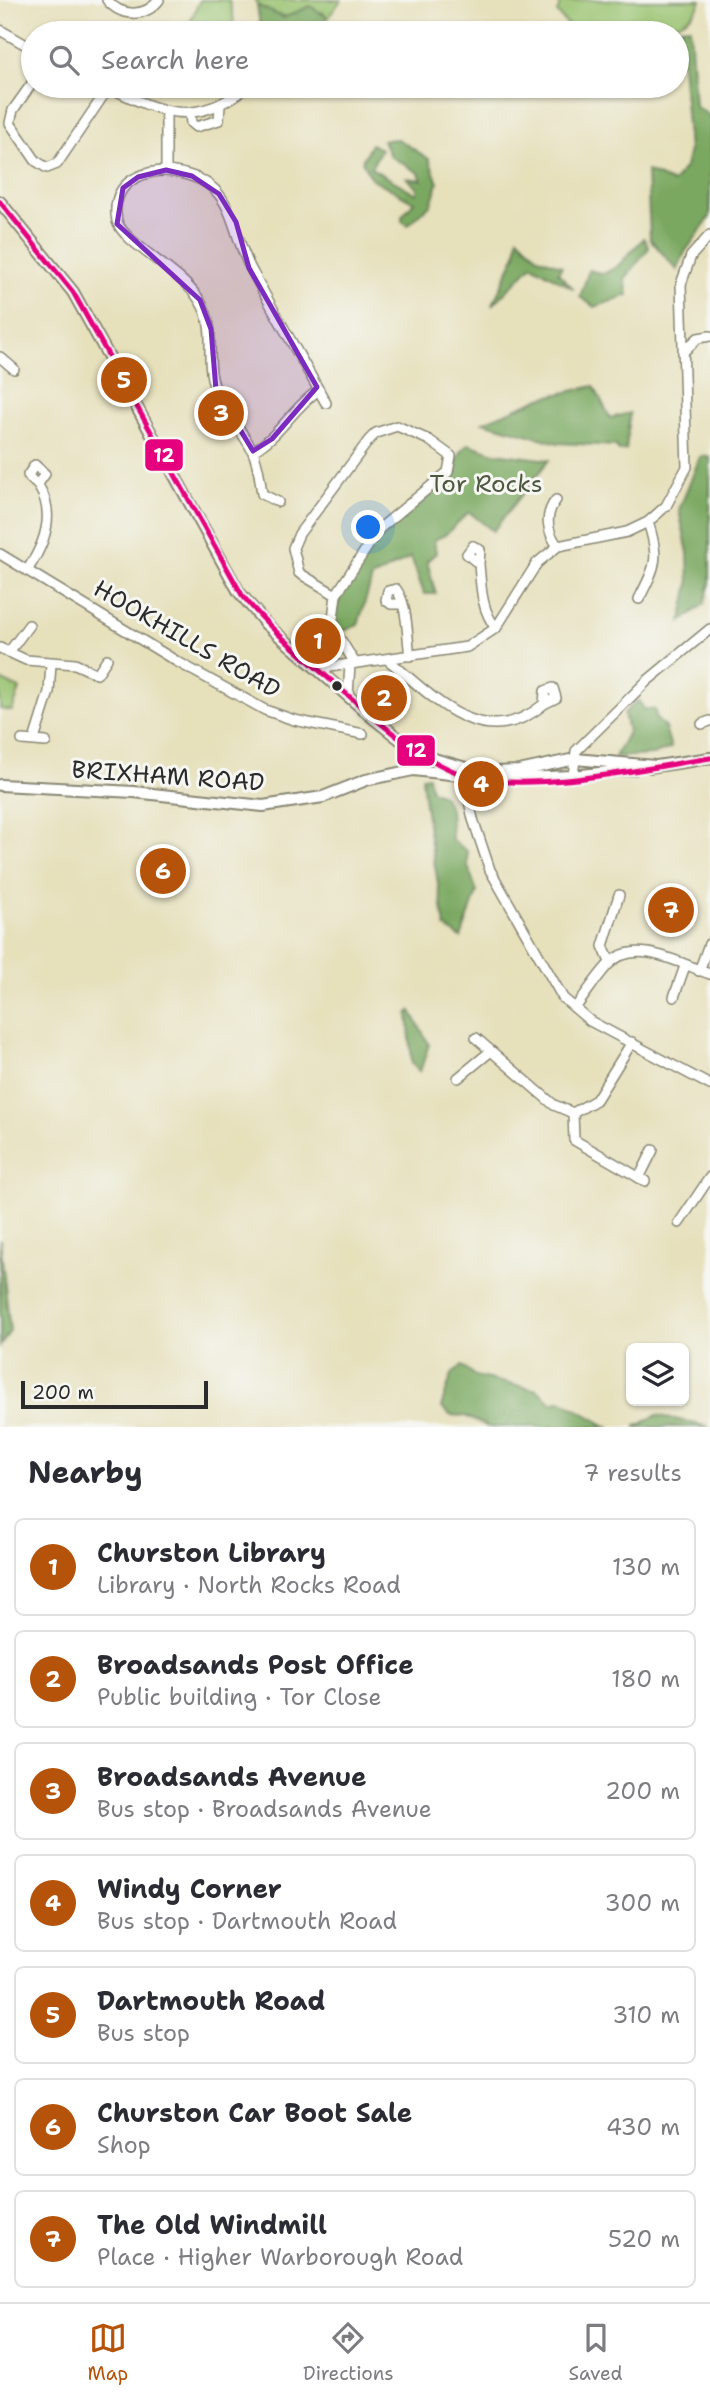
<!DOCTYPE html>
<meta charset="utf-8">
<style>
:root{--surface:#fff;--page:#f7f7f7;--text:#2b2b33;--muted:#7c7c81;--line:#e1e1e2;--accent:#b45309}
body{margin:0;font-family:"Shantell Sans",sans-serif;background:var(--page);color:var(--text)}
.controls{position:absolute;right:21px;bottom:21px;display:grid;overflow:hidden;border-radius:10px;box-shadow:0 2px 5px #0004}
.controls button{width:63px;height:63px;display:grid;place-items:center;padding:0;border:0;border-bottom:2px solid var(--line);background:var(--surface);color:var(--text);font:35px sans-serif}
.scale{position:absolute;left:21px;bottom:18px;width:187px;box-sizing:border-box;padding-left:7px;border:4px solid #2b2b2b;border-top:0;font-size:19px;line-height:24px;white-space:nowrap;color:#2b2b2b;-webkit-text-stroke:5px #f6f6f2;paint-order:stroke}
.you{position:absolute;left:369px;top:528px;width:24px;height:24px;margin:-18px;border:5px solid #fff;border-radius:50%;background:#1a73e8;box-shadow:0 0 0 10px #1a73e833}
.badge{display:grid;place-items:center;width:46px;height:46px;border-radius:50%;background:var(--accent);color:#fff;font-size:23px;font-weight:700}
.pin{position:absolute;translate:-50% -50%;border:4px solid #fff;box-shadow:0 2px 7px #0006}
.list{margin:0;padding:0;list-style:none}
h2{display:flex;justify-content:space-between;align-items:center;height:91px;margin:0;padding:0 28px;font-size:30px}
h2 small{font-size:23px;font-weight:400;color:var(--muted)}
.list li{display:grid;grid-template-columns:46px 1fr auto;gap:21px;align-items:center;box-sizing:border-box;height:98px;margin:0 14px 14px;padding:0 14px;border:2px solid var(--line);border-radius:10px}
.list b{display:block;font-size:26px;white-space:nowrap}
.list p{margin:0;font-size:23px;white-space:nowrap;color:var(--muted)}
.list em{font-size:23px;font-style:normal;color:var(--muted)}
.icon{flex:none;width:38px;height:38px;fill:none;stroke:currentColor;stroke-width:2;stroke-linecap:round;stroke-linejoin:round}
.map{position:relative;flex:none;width:710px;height:1427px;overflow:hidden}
.search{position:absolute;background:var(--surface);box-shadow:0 2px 5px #0004;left:21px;right:21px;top:21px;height:77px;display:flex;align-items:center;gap:18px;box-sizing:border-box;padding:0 24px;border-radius:38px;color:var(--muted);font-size:26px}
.sheet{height:875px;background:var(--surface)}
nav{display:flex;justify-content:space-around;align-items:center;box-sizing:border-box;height:98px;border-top:2px solid var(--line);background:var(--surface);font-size:19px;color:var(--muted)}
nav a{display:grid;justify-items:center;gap:4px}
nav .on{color:var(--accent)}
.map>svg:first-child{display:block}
.green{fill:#98c26e;stroke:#62764c;stroke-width:2}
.forest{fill:#7aa861;stroke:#526a46;stroke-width:2}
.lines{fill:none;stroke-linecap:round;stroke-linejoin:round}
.minor-casing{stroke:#888673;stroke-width:12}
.major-casing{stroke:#888673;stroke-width:14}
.minor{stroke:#fff;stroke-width:9}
.major{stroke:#fff;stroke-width:10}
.bus-1-casing{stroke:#f6f6f2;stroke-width:10}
.bus-1{stroke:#e5007d;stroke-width:5}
.marked{fill:#7b2cbf;fill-opacity:0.2;stroke:#7b2cbf;stroke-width:5;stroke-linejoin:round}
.bus-dot{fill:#2b2b2b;stroke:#f6f6f2;stroke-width:2.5}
.labels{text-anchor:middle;stroke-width:6;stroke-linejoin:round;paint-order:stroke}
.park-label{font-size:24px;fill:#4c583f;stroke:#f6f6f2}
.street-label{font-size:24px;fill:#2b2b2b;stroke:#f6f6f2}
.line-badge{stroke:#f6f6f2;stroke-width:2.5}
.badge-label{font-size:19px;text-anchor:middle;font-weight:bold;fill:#fff}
</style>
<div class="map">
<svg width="710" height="1427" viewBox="0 0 710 1427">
<rect width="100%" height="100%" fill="#f6f6f2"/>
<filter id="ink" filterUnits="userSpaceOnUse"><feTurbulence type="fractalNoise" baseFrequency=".0143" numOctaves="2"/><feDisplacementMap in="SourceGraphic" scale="14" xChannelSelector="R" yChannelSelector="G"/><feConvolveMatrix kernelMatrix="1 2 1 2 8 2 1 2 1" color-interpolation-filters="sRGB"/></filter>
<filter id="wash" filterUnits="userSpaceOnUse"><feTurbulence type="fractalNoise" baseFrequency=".00686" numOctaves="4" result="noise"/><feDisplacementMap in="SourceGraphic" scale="28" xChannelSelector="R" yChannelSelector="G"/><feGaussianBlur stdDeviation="1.57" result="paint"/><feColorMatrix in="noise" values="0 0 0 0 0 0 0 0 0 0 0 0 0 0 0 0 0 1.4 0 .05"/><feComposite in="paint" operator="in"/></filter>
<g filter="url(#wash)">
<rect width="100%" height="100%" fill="#e6e0bb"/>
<g class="green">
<polygon points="200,0 229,0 234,20 229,28 231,33 185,33"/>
<path d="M256 0H341L328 18 322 12C295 15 282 22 257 5Z"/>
<path d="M585 0H701C690 40 608 33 575 33L557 13 561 2Z"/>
<polygon points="0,680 20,689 12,711 0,709"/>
</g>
<g class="forest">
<polygon points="257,5 284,18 310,6 328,18 315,33 261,33"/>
<polygon points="690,27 695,106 710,116 710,217 685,252 677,270 650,239 647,171 673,183 685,167 689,150 679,28"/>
<polygon points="398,139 429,159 438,183 431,204 408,225 402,221 402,216 414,202 371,178 362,161 371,144 381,149 371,168 417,194 417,188 407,178 422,180 419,173 390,156 383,140"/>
<polygon points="518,237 538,257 562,266 558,273 574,289 532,265 492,306 516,254"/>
<polygon points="644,238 649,248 625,279 628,295 595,307 580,297 589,270 603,274 617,267"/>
<polygon points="594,386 610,418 630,413 626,450 619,451 616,446 558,443 483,422 541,398"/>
<path d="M468 444 495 453 549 460 493 531 469 512 445 535 434 540 436 553 427 561 436 594H424L411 557 372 578 358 625 339 633C323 596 377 536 403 514 418 501 438 491 450 476 458 466 454 457 468 444Z"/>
<polygon points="710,456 710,583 704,604 681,622 689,584 688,553 679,510 700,457"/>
<polygon points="638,700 644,709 655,710 656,719 665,727 671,748 653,755 615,757 628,732 624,713"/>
<path d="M428 776 431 790 443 795 450 809 452 840 467 851 468 866 477 892 461 938 445 927C438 876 426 827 422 777Z"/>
<polygon points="411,1011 429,1044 420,1072 412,1064 408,1014"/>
<polygon points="0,1239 10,1331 0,1346"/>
<polygon points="462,1366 475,1376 537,1390 553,1403 561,1400 608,1427 488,1427 465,1416 450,1415 441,1407 452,1374"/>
<polygon points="657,1415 709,1427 635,1427"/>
</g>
</g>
<g filter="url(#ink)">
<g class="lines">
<g class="minor-casing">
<g id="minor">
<path d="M107 0C121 17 145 18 159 0"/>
<polyline points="0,30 33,49"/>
<polyline points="33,82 13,110 10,123 36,161 47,168 57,164 109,87"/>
<path d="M106 86C157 110 188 128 239 93"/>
<polyline points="190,114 191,123 196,127 219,120 220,105"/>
<polyline points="166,170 166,112"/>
<polyline points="683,352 698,338 710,336"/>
<polyline points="0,357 14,369"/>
<path d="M253 451C281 435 293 407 319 390"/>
<path d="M556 500C544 515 547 532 558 546"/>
<path d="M278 502 262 494C260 479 258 461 251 448 239 426 217 403 212 378 206 350 217 330 200 301 183 272 122 242 117 221 114 207 117 192 128 183 140 173 160 169 174 172 238 181 228 230 253 273 277 317 302 360 326 403"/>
<polyline points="0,554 176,661 265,710 294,720 363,734"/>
<path d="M479 564 480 550 473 546 467 554 479 564C481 586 481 610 496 628"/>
<path d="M28 569C44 545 56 514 39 487 36 482 31 481 28 475L35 465 45 474 38 484"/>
<polyline points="336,595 299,573 293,548 299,534 369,440 376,433 397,426 429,440 451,456 448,472 379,529 336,595 332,626 355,663"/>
<path d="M639 599C656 565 660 559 648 522"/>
<path d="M402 604H391L386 600 388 591 396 589C408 605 407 637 410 656"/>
<polyline points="0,648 26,660 75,664 97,674 107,659"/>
<polyline points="9,652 29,625"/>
<path d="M388 660C434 697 483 755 544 704L545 691 553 688 556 698 544 704"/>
<polyline points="323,674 329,667 350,664"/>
<polyline points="348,696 350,664 467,647 496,628 537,563 558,546 627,532 648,522 666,506 687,467 681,284 691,256 710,235"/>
<polyline points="702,724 710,721"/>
<polyline points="22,740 46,742"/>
<polyline points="34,740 49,692 51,664"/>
<polyline points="465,771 464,779 473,819 490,870 563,998 590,1021 710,1085"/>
<polyline points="573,776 576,751 647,681 710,629"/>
<polyline points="610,962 603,946 619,895"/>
<polyline points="699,971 709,944"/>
<polyline points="674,997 685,966"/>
<path d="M575 1008C586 994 596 978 608 965 634 936 681 964 710 974"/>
<polyline points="476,1038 554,1105 573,1113 596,1100 632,1042"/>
<polyline points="458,1078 491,1051"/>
<polyline points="573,1113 574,1140 645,1181"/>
<polyline points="639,1178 653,1150"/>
<polyline points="679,1223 710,1177"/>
</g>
</g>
<g class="major-casing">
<g id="major">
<polyline points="0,202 73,292 239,592 266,624 373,718 406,744 434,759 466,768 495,772 519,771 575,759 655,766"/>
<polyline points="650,767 710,758"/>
<polyline points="0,785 134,792 263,806 323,797 366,780 413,770 497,779 573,776 635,769"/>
</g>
</g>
<use href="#minor" class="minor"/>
<use href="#major" class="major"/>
<g class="bus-1-casing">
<path id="bus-1" d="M0 202 73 292 242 595C271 631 307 659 342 690 378 721 413 755 458 773 518 797 645 768 710 758"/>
</g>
<use href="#bus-1" class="bus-1"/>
</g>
</g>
<path class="marked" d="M166 170 192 176 219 194 236 222 249 268 317 387 272 439 253 451 216 390 211 329 200 300 117 224 123 188 138 177Z"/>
<circle class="bus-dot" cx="337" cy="686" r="6"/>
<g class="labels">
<g class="park-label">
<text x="486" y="492">Tor Rocks</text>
</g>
<g class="street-label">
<text transform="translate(187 639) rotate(30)" y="8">HOOKHILLS ROAD</text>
<text transform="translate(168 776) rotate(4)" y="8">BRIXHAM ROAD</text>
</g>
</g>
<g class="line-badge">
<rect x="144" y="438" width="40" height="34" rx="7" fill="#e5007d"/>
<rect x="396" y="734" width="40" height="33" rx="7" fill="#e5007d"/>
</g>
<g class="badge-label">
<text x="164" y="462">12</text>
<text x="416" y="757">12</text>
</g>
</svg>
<div class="controls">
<button><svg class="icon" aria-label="layers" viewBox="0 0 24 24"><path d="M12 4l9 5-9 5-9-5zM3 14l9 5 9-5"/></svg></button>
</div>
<div class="scale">200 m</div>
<div class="you"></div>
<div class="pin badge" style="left:318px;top:641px">1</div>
<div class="pin badge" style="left:384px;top:698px">2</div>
<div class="pin badge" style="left:221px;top:413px">3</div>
<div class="pin badge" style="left:481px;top:784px">4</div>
<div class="pin badge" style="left:124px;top:380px">5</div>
<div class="pin badge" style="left:163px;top:871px">6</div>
<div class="pin badge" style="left:671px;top:910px">7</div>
<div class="search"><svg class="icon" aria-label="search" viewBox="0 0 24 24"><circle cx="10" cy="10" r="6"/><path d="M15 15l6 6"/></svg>Search here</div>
</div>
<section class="sheet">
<h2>Nearby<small>7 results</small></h2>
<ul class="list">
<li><span class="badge">1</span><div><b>Churston Library</b><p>Library · North Rocks Road</p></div><em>130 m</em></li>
<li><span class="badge">2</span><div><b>Broadsands Post Office</b><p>Public building · Tor Close</p></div><em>180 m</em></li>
<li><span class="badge">3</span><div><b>Broadsands Avenue</b><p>Bus stop · Broadsands Avenue</p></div><em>200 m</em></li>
<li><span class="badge">4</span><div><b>Windy Corner</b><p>Bus stop · Dartmouth Road</p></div><em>300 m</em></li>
<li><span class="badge">5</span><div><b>Dartmouth Road</b><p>Bus stop</p></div><em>310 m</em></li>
<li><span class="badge">6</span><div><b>Churston Car Boot Sale</b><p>Shop</p></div><em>430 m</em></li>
<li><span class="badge">7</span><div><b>The Old Windmill</b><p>Place · Higher Warborough Road</p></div><em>520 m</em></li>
</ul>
</section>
<nav>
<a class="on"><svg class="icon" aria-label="map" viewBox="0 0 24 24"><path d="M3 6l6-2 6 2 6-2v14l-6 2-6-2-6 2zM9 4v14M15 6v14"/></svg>Map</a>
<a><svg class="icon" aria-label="directions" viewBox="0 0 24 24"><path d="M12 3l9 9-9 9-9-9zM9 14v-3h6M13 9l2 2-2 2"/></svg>Directions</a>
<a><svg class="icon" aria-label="saved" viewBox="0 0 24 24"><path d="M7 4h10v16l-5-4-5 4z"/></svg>Saved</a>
</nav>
